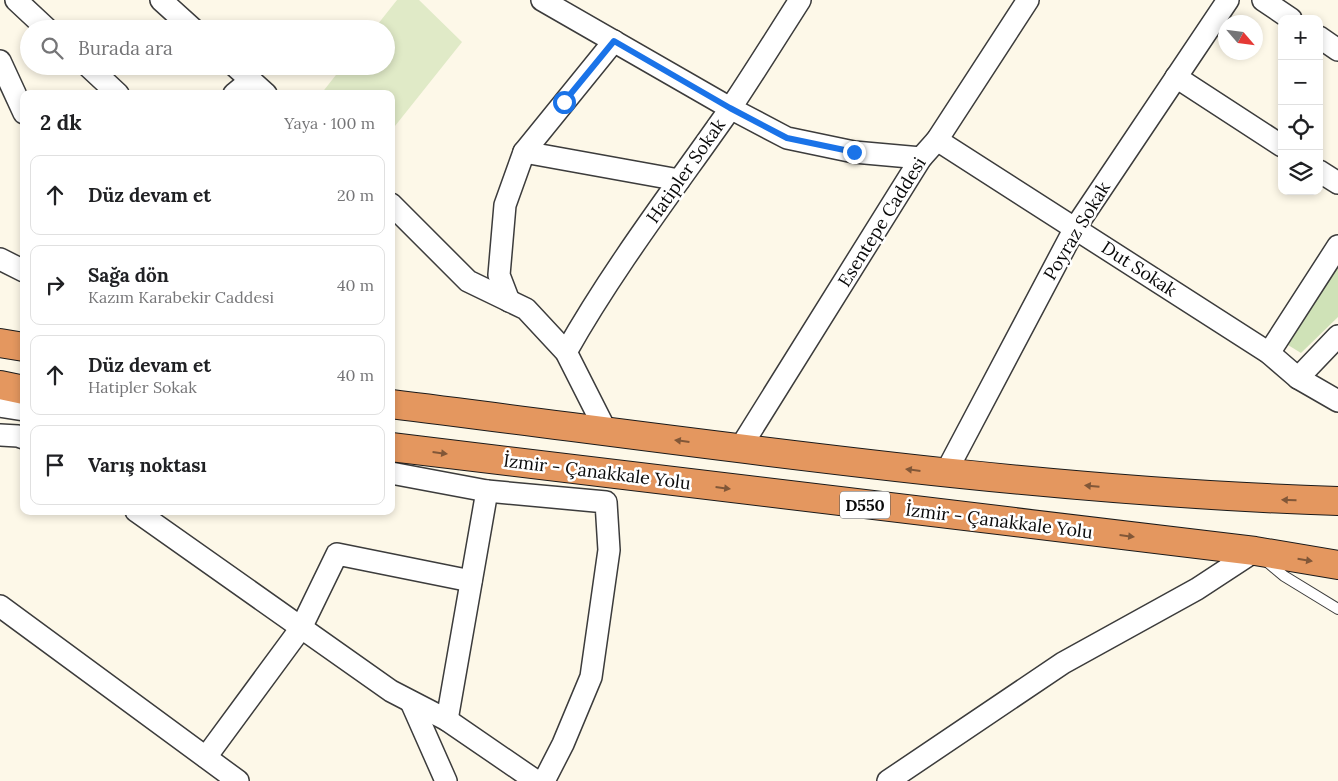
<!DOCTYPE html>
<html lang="tr">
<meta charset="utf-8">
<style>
:root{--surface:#fff;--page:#f2f2f2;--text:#202124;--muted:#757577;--line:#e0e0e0}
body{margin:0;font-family:Lora,serif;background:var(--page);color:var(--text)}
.controls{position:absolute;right:15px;top:15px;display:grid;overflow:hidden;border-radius:10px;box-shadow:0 2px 8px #0003}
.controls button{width:45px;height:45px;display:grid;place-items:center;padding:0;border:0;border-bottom:1px solid var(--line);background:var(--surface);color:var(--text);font:25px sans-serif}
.compass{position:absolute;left:1218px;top:15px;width:45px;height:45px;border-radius:50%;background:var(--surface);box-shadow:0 2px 8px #0003;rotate:118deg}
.stop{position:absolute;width:15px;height:15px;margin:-11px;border:4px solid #1a73e8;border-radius:50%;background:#fff}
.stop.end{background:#1a73e8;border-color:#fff;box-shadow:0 1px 5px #0008}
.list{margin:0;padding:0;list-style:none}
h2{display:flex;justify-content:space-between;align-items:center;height:65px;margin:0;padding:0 20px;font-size:21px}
h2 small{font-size:16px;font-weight:400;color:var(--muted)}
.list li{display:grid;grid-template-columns:32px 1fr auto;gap:15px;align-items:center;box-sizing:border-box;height:80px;margin:0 10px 10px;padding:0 10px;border:1px solid var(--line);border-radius:10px}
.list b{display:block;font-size:19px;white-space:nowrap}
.list p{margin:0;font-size:16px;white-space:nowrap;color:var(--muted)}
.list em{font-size:16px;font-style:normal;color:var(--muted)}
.icon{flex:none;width:28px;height:28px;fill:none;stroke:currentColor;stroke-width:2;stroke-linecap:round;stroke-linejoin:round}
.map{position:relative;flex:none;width:1338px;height:781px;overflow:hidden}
.search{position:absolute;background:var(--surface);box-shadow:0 2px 8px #0003;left:20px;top:20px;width:375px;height:55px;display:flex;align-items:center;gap:12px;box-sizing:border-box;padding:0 18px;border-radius:28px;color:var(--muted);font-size:19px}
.panel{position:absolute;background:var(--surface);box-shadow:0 2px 8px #0003;left:20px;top:90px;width:375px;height:425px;border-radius:10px}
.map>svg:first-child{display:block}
.green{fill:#cfe2b7}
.pitch{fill:#e0eac7}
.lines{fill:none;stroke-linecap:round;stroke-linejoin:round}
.lane-casing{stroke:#3c3c3c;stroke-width:12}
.street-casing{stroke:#3c3c3c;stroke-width:24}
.highway-casing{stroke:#1a1a1a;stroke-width:30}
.lane{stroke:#fff;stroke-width:10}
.street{stroke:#fff;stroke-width:21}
.highway{stroke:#e4975f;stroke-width:28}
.oneway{fill:#815738}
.route{stroke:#1a73e8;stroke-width:6}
.labels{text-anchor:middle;stroke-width:5;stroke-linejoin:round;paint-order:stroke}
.shield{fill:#fff;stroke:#535353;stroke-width:1}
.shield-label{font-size:16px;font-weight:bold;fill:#090909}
.street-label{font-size:18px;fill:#090909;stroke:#fff}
</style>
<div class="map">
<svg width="1338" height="781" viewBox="0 0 1338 781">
<rect width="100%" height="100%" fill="#fdf8e8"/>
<polygon class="green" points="1338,267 1338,317 1301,353 1288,345"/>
<polygon class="pitch" points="397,0 419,0 462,42 391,131 391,94 321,94 343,66 386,66 386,29 374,29"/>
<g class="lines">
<g class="lane-casing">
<polyline id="lane" points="1265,560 1284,576 1338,609"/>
</g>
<g class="street-casing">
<g id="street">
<polyline points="16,0 47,29"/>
<polyline points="161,0 193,29"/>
<polyline points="542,0 730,108 787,138 854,152 921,158"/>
<polyline points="1263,0 1291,19"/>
<polyline points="1319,37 1338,50"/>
<polyline points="0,61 24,113"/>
<polyline points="88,66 118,94"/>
<polyline points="235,66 266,94"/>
<polyline points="1176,77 1282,146"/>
<polyline points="234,94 251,80"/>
<polyline points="937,140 1269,353 1298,378 1338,401"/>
<polyline points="524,152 679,180"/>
<polyline points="1319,171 1338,183"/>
<polyline points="391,204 468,281 526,309 566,352 606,431"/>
<polyline points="0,259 24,271"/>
<polyline points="509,301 499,275 505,205 524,152 614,41"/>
<path d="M566 352C614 267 674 189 730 109 754 73 777 36 800 0"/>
<polyline points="1269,353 1338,246"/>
<polyline points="1298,378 1338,336"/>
<polyline points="0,406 24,410"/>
<polyline points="0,435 18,436 24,438"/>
<polyline points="740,448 921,158 937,140 1028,0"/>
<polyline points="391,473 487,491 606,502 609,550 591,677 563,744 544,781"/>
<polyline points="945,474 1075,228 1228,0"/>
<polyline points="136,511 391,691 447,720 536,781"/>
<polyline points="0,606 238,781"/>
<polyline points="411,702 446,781"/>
<polyline points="447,720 487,491"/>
<polyline points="206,757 301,628 337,554 471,581"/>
<polyline points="888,781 1063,663 1197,589 1255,551"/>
</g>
</g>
<g class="highway-casing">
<g id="highway">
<polyline points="0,343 24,347"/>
<polyline points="0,385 24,390"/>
<path d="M391 404C706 443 1021 491 1338 501"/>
<polyline points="391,447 1255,551 1338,565"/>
</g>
</g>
<use href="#lane" class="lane"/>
<use href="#street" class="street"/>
<use href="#highway" class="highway"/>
</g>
<defs><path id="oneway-solid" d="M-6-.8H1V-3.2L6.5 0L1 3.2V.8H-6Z" transform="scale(1.25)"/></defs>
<g class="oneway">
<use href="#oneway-solid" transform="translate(682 441) rotate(-173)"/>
<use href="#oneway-solid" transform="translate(440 453) rotate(7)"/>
<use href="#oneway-solid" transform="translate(913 470) rotate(-173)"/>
<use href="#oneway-solid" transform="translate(1092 486) rotate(-175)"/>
<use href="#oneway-solid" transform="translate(723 488) rotate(7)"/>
<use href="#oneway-solid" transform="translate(1289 500) rotate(-178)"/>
<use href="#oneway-solid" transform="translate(1127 536) rotate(7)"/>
<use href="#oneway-solid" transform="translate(1305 560) rotate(9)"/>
</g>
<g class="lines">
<polyline class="route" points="564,102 614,41 730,108 787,138 854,152"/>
</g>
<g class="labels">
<rect class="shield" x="840" y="491.5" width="50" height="27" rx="4"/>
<g class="shield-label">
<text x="865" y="511">D550</text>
</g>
<g class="street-label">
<text transform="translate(686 171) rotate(-55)" y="6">Hatipler Sokak</text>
<text transform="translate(882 222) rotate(-58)" y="6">Esentepe Caddesi</text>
<text transform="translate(1077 231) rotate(-59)" y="6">Poyraz Sokak</text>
<text transform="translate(1139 269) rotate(33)" y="6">Dut Sokak</text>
<text transform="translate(597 472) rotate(7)" y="6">İzmir - Çanakkale Yolu</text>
<text transform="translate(999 521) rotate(7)" y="6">İzmir - Çanakkale Yolu</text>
</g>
</g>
</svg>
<div class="controls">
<button>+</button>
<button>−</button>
<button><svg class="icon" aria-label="locate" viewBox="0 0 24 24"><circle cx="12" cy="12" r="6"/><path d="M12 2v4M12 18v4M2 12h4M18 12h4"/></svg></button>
<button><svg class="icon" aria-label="layers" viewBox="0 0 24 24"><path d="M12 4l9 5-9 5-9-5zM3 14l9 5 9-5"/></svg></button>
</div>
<svg class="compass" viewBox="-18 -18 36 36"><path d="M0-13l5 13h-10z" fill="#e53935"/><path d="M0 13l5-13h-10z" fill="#757577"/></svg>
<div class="stop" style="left:564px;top:102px"></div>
<div class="stop end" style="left:854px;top:152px"></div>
<div class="search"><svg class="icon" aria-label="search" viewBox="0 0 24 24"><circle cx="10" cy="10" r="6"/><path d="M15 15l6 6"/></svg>Burada ara</div>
<section class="panel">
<h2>2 dk<small>Yaya · 100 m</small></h2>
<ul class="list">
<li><svg class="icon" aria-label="ahead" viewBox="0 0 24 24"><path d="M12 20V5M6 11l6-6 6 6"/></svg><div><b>Düz devam et</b></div><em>20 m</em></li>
<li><svg class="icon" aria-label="right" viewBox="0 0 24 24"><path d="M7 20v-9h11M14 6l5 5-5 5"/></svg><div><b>Sağa dön</b><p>Kazım Karabekir Caddesi</p></div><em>40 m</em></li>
<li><svg class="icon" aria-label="ahead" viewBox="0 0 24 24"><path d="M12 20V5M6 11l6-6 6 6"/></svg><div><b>Düz devam et</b><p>Hatipler Sokak</p></div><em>40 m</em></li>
<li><svg class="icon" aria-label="arrive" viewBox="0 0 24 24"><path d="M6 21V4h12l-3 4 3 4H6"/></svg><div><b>Varış noktası</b></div></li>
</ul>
</section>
</div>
